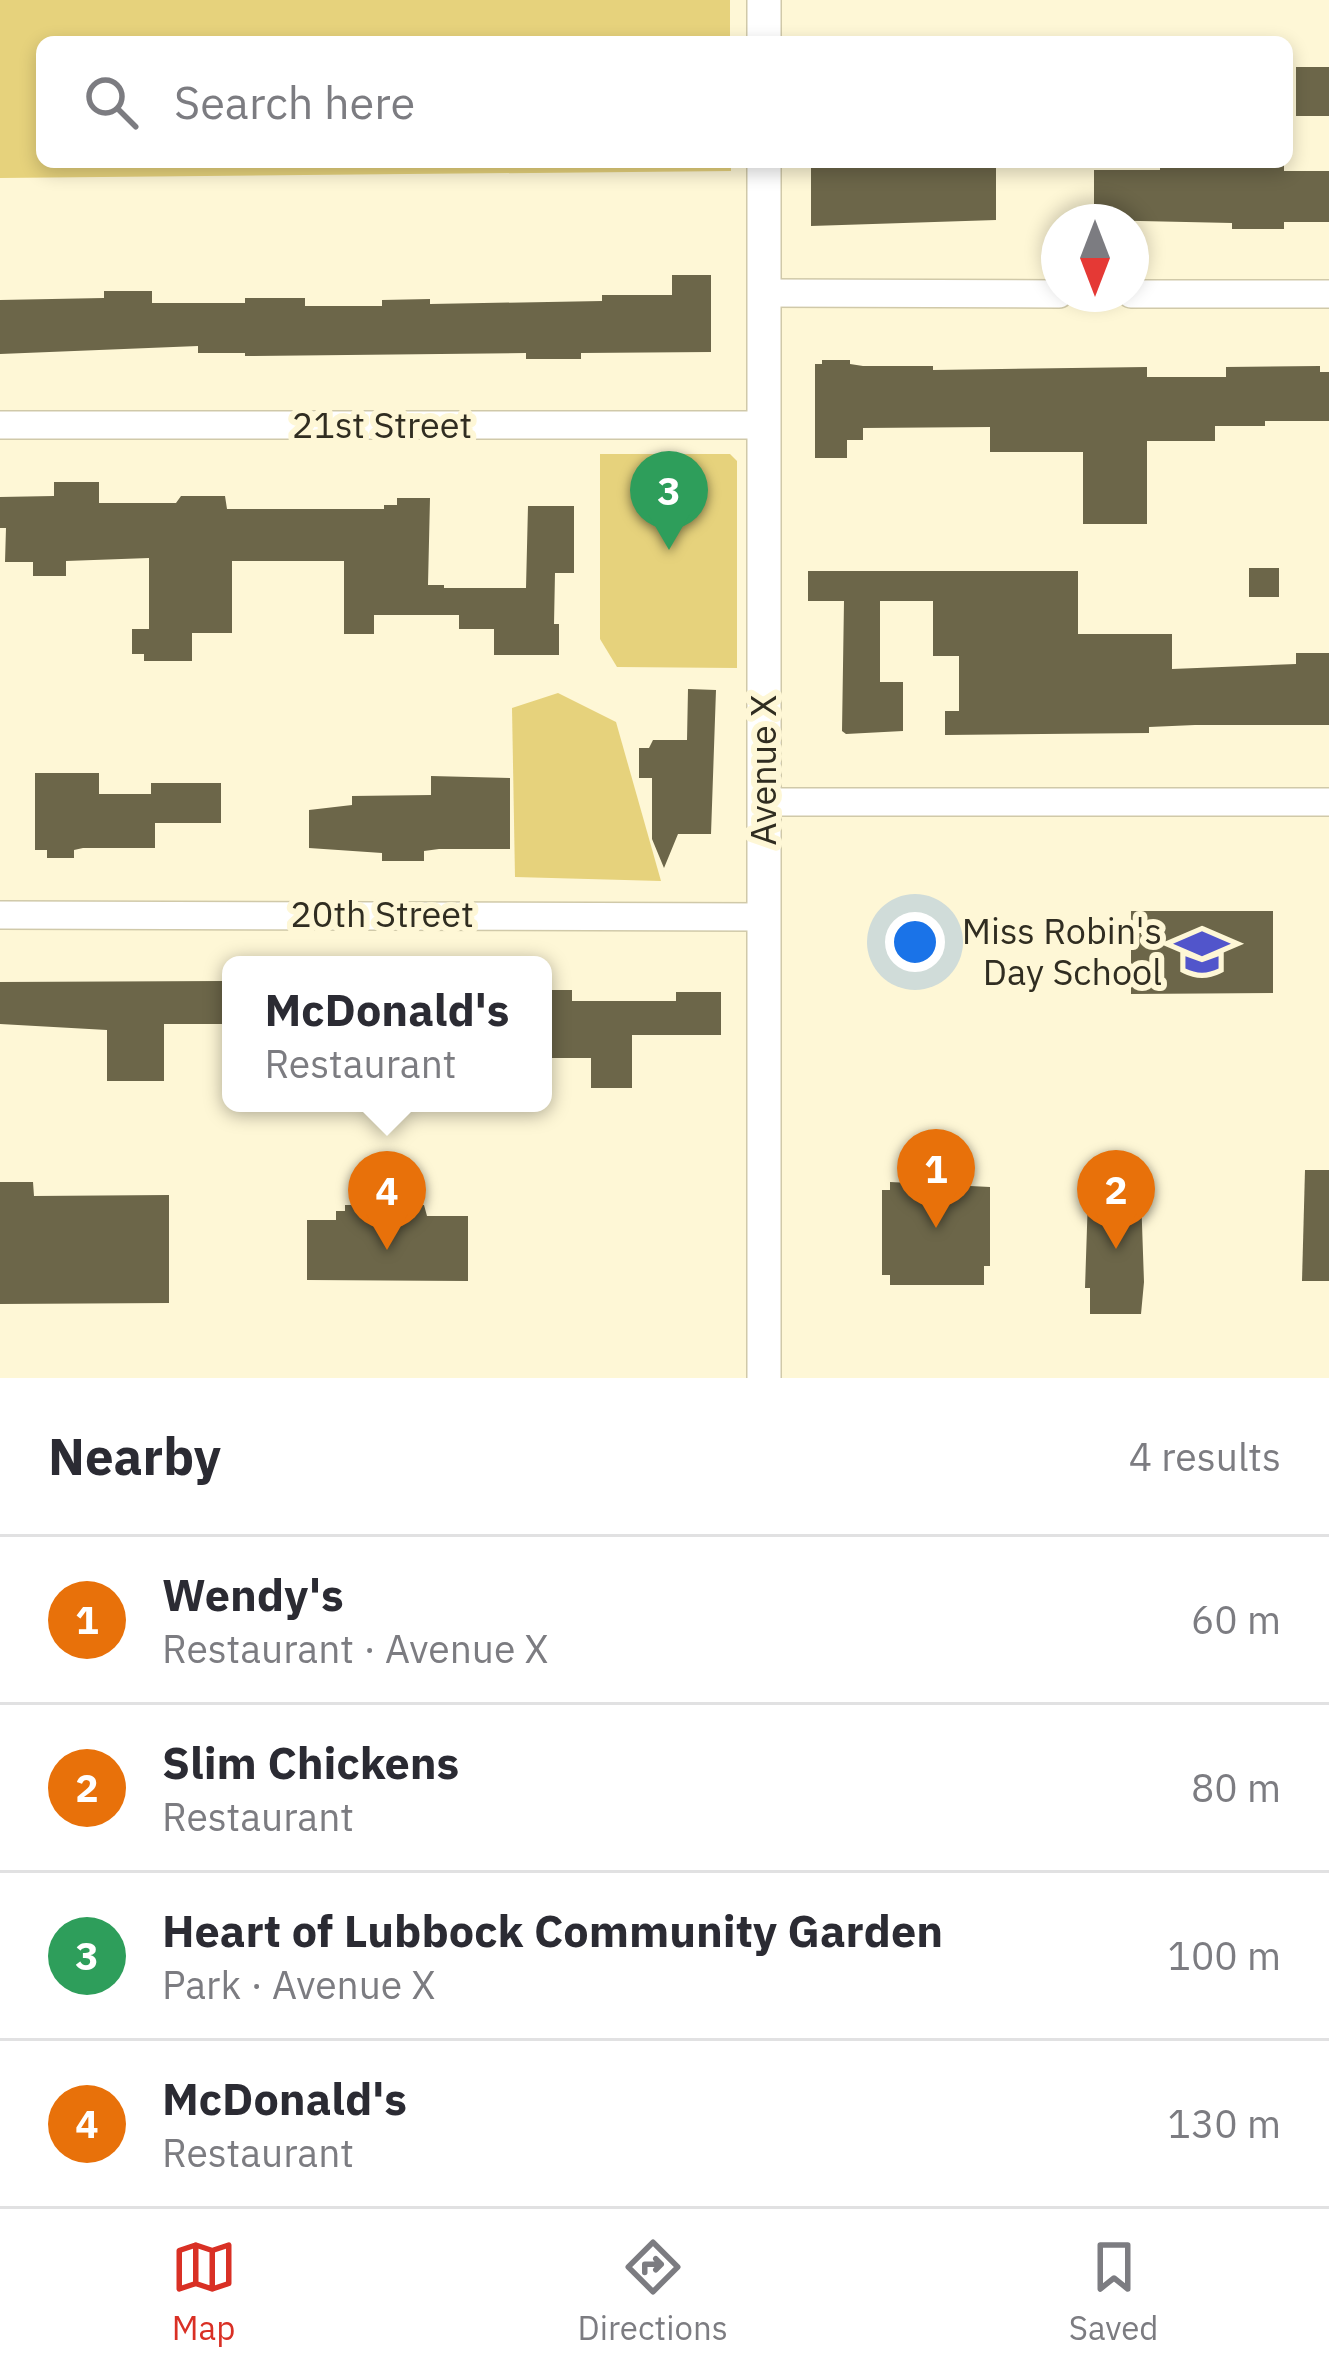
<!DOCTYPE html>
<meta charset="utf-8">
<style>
:root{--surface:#fff;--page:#f2f2f3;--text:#2b2b33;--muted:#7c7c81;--line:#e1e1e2;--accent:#d93025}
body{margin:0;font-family:"IBM Plex Sans",sans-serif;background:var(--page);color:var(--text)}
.compass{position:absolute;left:1041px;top:204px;width:108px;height:108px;border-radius:50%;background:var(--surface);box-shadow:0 6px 18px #0003;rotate:180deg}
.you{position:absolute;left:915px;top:942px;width:42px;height:42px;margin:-30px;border:9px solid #fff;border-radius:50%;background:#1a73e8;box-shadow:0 0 0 18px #1a73e833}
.badge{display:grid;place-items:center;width:78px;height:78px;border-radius:50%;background:var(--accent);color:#fff;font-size:39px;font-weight:700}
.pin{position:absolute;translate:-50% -99px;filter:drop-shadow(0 3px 6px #0008)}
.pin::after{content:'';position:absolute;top:63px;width:42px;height:36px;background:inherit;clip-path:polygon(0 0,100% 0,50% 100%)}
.popup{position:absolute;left:222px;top:956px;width:330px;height:156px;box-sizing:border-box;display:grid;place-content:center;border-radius:18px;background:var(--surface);filter:drop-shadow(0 3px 9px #0005);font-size:39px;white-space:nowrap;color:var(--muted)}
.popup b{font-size:45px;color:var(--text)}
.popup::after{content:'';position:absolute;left:50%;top:100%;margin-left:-24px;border:24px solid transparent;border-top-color:var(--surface)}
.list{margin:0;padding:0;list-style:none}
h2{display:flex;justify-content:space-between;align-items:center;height:156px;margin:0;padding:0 48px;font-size:51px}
h2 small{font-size:39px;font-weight:400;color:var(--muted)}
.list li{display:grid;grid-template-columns:78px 1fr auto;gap:36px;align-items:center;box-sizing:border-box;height:168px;padding:0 48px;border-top:3px solid var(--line)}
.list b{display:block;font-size:45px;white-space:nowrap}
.list p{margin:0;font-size:39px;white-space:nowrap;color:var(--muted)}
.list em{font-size:39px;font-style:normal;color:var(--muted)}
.icon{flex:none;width:66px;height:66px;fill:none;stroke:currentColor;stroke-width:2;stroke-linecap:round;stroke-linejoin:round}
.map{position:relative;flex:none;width:1329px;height:1378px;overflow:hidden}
.search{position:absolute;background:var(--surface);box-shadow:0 6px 18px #0003;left:36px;right:36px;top:36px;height:132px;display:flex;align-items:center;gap:30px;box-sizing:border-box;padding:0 42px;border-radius:18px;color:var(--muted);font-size:45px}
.sheet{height:828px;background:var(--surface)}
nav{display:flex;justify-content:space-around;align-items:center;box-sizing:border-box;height:168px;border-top:3px solid var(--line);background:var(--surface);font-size:33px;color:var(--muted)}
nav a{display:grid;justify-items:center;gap:6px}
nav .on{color:var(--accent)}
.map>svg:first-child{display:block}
.green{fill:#e6d27c}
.building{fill:#6c6649}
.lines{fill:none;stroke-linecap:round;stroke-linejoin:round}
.minor-casing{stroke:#d0c9a9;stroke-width:30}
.tertiary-casing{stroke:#d0c9a9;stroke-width:36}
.minor{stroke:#fff;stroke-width:27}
.tertiary{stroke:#fff;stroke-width:33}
.labels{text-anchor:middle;stroke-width:12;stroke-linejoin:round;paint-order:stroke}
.street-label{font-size:36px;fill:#302d21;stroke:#fef7d6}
.poi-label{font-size:36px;fill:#302d21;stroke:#fef7d6;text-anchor:end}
</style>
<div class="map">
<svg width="1329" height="1378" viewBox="0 0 1329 1378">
<rect width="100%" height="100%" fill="#fef7d6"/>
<g class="green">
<polygon points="0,0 730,0 730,42 42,42 42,162 731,162 731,171 0,178"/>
<polygon points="600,454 730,454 737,461 737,668 617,667 600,639"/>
<polygon points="558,693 616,722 661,881 515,877 512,708"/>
</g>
<g class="building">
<rect x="1296" y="67" width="33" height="49"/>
<polygon points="811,162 996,165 996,220 811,226"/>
<polygon points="1160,162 1284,162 1284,171 1329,171 1329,222 1284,222 1284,229 1232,229 1232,223 1094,220 1094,170 1160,170"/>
<polygon points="672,275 711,275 711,352 581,353 581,359 526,359 526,353 245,356 245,353 198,353 198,346 0,354 0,300 104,298 104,291 152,291 152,303 245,303 245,298 305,298 305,306 382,306 382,300 430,299 430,304 602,301 602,295 672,295"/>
<polygon points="822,360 850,360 850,364 863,366 933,366 933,370 1147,367 1147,377 1226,377 1226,367 1320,366 1320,372 1329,372 1329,421 1265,421 1265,426 1215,426 1215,441 1147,441 1147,524 1083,524 1083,452 990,452 990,427 863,428 863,440 847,440 847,458 815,458 815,364 822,364"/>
<polygon points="54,482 99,482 99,503 176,503 181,496 225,496 227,509 384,509 384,505 397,505 397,498 430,498 428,585 444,585 444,588 526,588 528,506 574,506 574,573 555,573 554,624 559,624 559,655 494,655 494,629 459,629 459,615 374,615 374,634 344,634 344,561 232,561 232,633 192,633 192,661 144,661 144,654 132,654 132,629 149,629 149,558 66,561 66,576 33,576 33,562 5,562 6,528 0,528 0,497 54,496"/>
<rect x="1249" y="568" width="30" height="29"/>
<polygon points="808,571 1078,571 1078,634 1172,634 1172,669 1296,664 1296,653 1329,653 1329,725 1195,725 1149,727 1149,733 945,735 945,711 959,711 959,656 933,656 933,601 880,601 880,682 903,682 903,731 846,734 842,731 844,601 808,601"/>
<polygon points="688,689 716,690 711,834 678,834 664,868 652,839 652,778 639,778 639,748 649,748 653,740 687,740"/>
<polygon points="35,773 99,773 99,794 151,794 151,783 221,783 221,823 155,823 155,848 83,848 74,850 74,858 47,858 47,850 35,850"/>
<polygon points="431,776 510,778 510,849 439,849 424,851 424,861 382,861 382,853 309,848 309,810 352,805 352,796 431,795"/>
<polygon points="1131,911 1273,911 1273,993 1131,994"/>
<polygon points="223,981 223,1024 164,1024 164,1081 107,1081 107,1030 0,1024 0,982"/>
<polygon points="543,990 572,990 572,1001 676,1001 676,992 721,992 721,1035 632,1035 632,1088 591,1088 591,1058 543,1058"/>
<polygon points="1140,1166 1144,1282 1141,1314 1090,1314 1090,1288 1085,1288 1089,1167"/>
<polygon points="1305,1170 1329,1170 1329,1281 1302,1281"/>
<polygon points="0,1182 33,1182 34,1196 169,1195 169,1303 0,1304"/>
<polygon points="890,1182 990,1187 990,1266 984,1266 984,1285 890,1285 890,1275 882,1275 882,1190 890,1190"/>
<polygon points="345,1205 424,1205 427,1216 468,1216 468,1281 307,1280 307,1220 336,1220 336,1211 345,1211"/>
</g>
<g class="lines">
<g class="minor-casing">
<g id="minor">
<polyline points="764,293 1059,294"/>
<polyline points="1131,294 1329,294"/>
<polyline points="0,425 764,425"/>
<polyline points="763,802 1329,802"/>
<polyline points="0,915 763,917"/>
</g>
</g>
<g class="tertiary-casing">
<g id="tertiary">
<polyline points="764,0 764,42"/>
<polyline points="764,162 764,1378"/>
</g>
</g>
<use href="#minor" class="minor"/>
<use href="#tertiary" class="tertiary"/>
</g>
<defs>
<g id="school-bare" transform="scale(4.14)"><path d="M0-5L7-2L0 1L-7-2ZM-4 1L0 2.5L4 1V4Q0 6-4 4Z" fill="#5155cb" stroke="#fef7d6" stroke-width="2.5" paint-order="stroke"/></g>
</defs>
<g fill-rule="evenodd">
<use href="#school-bare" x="1202" y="952"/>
</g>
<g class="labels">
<g class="street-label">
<text x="382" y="438">21st Street</text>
<text transform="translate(763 770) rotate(-90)" y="13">Avenue X</text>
<text x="382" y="927">20th Street</text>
</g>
<g class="poi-label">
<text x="1162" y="944">Miss Robin's<tspan x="1162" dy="41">Day School</tspan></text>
</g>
</g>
</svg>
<svg class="compass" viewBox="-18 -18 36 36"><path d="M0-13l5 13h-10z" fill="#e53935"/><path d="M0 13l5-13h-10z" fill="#7c7c81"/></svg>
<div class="you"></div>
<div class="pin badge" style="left:936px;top:1228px;background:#e8710a">1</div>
<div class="pin badge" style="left:1116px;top:1249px;background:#e8710a">2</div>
<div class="pin badge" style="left:669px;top:550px;background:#2e9e5b">3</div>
<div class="pin badge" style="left:387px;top:1250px;background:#e8710a">4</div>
<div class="popup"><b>McDonald's</b>Restaurant</div>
<div class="search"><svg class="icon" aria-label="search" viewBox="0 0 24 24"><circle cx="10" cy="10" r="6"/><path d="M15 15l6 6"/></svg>Search here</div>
</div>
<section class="sheet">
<h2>Nearby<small>4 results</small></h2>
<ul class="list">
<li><span class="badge" style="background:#e8710a">1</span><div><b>Wendy's</b><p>Restaurant · Avenue X</p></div><em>60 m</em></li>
<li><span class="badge" style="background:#e8710a">2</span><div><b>Slim Chickens</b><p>Restaurant</p></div><em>80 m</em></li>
<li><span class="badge" style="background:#2e9e5b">3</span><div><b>Heart of Lubbock Community Garden</b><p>Park · Avenue X</p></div><em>100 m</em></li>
<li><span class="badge" style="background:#e8710a">4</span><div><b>McDonald's</b><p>Restaurant</p></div><em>130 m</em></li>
</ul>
</section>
<nav>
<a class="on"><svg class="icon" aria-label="map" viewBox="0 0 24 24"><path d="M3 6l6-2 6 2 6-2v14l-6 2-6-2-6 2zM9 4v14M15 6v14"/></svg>Map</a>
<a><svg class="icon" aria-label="directions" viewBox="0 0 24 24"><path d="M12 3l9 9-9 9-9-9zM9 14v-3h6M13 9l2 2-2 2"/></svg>Directions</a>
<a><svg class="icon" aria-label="saved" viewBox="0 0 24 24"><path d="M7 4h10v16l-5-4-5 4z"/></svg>Saved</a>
</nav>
